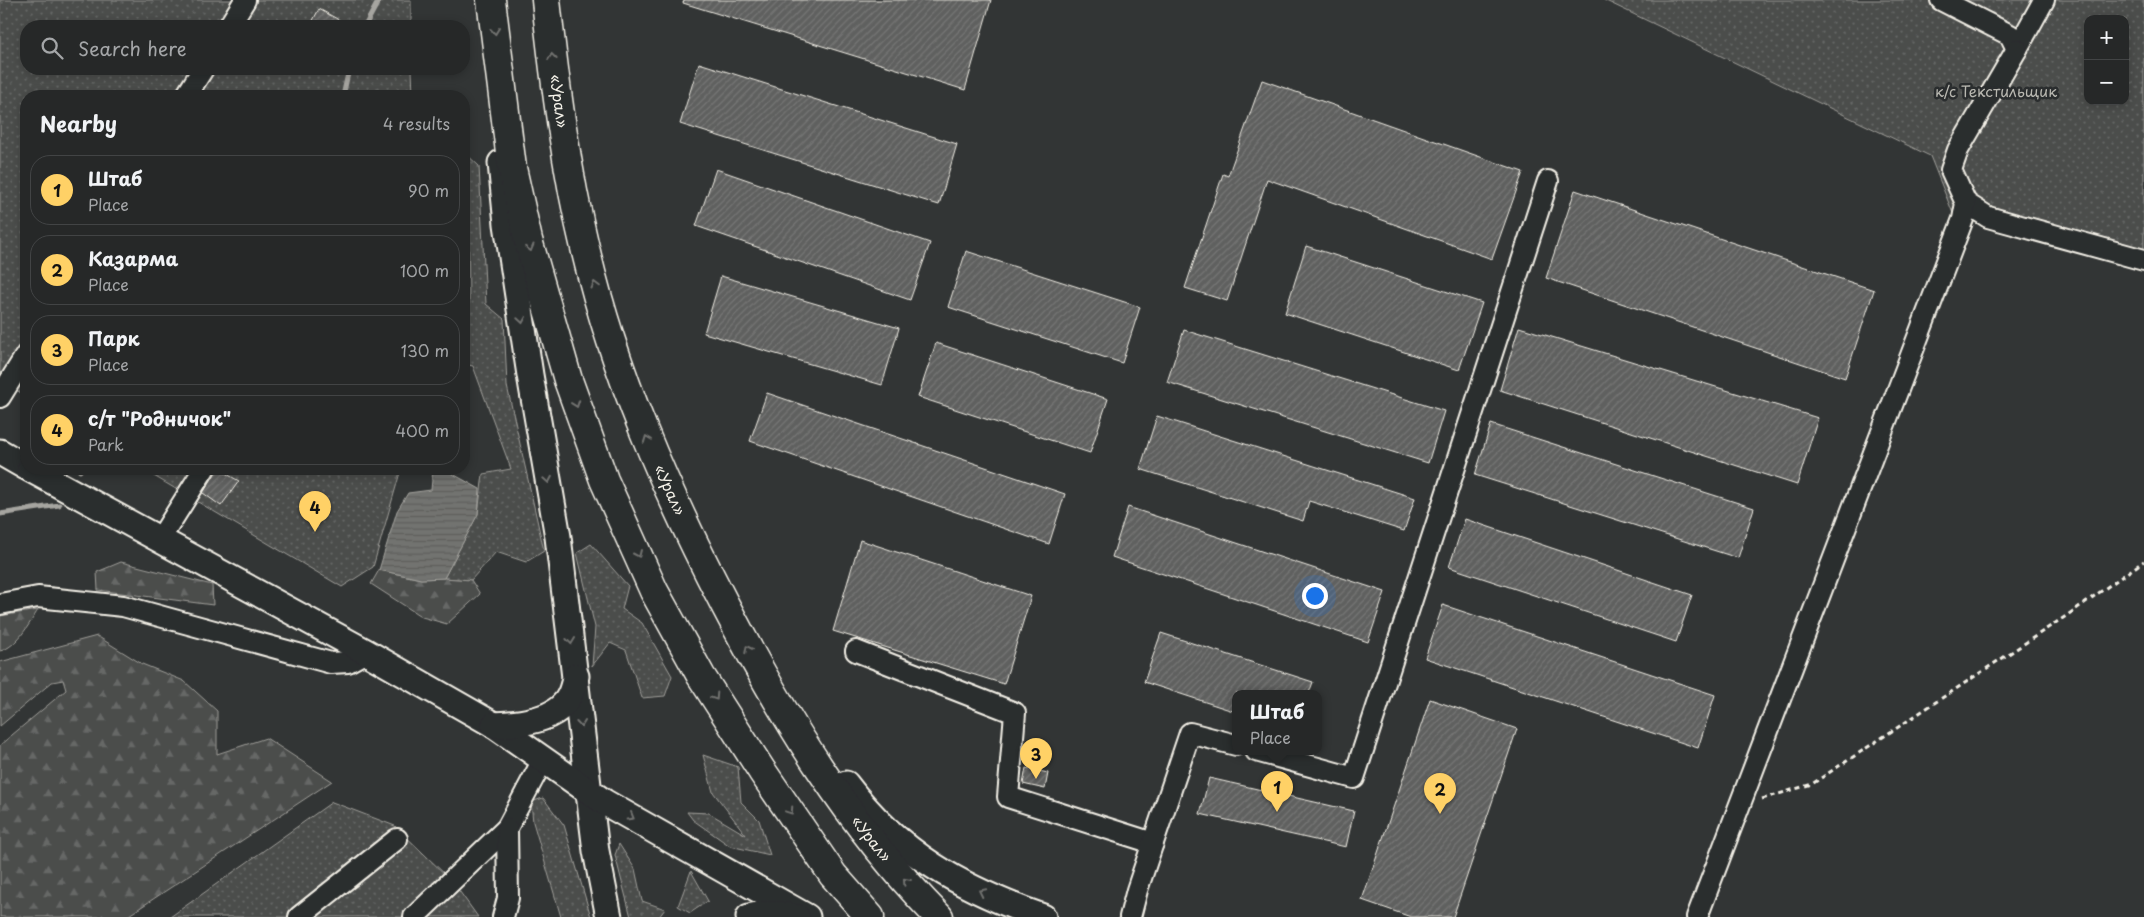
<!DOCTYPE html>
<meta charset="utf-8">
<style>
:root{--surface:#262828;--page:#2e3030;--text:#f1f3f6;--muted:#a4a6a8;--line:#424445;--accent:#ffd166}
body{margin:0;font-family:"Playpen Sans",sans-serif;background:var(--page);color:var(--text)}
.controls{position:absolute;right:15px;top:15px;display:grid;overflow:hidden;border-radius:10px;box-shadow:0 2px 8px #0003}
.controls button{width:45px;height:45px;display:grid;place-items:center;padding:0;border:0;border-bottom:1px solid var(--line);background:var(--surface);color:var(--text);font:25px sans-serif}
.you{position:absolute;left:1314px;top:595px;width:18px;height:18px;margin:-12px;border:4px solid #fff;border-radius:50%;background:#1a73e8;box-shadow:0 0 0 8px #1a73e833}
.badge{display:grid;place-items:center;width:32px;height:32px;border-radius:50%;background:var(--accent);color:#111;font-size:16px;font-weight:700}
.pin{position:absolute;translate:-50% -41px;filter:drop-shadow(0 1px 2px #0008)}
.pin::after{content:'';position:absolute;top:26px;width:18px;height:15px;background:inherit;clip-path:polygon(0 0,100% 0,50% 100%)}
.popup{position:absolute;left:1232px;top:690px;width:90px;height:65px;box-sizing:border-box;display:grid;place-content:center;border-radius:10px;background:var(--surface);filter:drop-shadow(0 1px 4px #0005);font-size:16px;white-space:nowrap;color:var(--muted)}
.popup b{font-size:19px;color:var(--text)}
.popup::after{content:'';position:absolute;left:50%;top:100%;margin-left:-10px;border:10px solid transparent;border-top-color:var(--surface)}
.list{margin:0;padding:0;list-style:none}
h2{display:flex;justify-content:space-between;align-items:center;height:65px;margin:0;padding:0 20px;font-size:21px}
h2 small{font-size:16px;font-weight:400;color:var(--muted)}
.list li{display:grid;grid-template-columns:32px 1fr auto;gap:15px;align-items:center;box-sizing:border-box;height:70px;margin:0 10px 10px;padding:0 10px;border:1px solid var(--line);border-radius:20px}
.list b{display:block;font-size:19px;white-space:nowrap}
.list p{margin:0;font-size:16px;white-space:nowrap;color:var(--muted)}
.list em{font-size:16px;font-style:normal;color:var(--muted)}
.icon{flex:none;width:28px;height:28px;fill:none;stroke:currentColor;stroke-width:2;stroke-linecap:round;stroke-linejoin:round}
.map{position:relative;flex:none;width:2144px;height:917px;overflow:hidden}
.search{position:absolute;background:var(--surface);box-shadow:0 2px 8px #0003;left:20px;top:20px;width:450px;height:55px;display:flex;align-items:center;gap:12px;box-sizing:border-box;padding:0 18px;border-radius:20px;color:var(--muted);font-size:19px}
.panel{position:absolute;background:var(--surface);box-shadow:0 2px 8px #0003;left:20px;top:90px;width:450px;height:385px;border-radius:20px}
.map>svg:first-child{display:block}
.green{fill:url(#green-dots);stroke:#a09f9a;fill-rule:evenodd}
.forest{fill:url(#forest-firs);stroke:#a09f9a}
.water{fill:url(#water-rules);stroke:#a6a5a0}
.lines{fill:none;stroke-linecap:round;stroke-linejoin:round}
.stream{stroke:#a6a5a0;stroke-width:5}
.building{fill:url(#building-hatch);stroke:#f4f1e8}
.minor-casing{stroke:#f4f1e8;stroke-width:24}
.major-casing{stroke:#f4f1e8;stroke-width:29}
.highway-casing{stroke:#f4f1e8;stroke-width:31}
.path{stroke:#f4f1e8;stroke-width:3;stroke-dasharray:5 4;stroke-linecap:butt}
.minor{stroke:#2a2d2e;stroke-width:20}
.major{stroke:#2a2d2e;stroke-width:25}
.highway{stroke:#2a2d2e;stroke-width:28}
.oneway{stroke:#71726f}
.labels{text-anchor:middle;stroke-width:5;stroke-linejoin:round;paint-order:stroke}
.park-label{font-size:15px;fill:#b9b8b1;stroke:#2a2d2e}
.street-label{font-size:15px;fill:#f4f1e8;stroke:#2a2d2e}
</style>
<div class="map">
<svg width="2144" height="917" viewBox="0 0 2144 917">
<defs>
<pattern id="green-dots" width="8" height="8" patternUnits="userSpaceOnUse" patternTransform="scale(1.25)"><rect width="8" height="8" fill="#4b4d4c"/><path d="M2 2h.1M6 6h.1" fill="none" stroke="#666766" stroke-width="1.8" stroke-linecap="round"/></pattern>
<pattern id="forest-firs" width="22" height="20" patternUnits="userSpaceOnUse" patternTransform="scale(1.25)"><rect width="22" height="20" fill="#4b4d4c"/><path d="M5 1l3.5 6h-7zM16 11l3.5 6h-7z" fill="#666766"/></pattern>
<pattern id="water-rules" width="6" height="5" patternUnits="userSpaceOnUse" patternTransform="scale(1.25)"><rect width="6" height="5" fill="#727370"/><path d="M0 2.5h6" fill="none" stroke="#5e5e5b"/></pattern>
<pattern id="building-hatch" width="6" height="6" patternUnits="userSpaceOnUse" patternTransform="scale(1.25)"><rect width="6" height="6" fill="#5f605f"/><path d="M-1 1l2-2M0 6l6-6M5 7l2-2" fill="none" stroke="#777776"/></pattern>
</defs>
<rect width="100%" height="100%" fill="#323535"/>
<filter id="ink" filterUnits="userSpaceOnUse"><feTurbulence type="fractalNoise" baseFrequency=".02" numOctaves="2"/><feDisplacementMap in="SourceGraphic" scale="10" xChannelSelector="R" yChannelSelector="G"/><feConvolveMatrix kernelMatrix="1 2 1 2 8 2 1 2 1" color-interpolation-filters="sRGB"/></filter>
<g filter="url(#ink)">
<g class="green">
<polygon points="0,0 411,0 411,26 26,26 26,69 412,69 413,96 26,96 26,396 0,380"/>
<path d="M1604 0H2144V268L1954 216 1930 156ZM2088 19H2125V101H2088Z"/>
<polygon points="464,152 479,166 486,304 504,319 507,386 544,551 526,562 496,552 471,580 444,578 478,514 483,474 511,469 473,366 464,364 464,304 469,304 468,209 464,200"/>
<polygon points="142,469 401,469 373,567 342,587"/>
<polygon points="591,544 628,586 622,609 642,623 672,676 665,696 642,698 626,650 610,643 592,666 595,627 577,553"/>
<polygon points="703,755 738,767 741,802 759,820 770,855 730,846 693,820 687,812 709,813 746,835 713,792"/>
<polygon points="543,798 564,825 591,917 561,917 533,822 531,802"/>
<polygon points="332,802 395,826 452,881 478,917 170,917"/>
<polygon points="619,844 635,869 642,901 665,909 659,917 631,917 615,855"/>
<polygon points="691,871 708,901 690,913 678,906"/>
</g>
<g class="forest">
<polygon points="121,562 212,585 213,605 98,590 97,572"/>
<polygon points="379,570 421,579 444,578 471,580 480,594 447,624 422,617 371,584"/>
<path d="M38 610C29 624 17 647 0 651V616Z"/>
<polygon points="97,636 142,664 184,681 217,711 217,754 266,738 332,781 126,917 0,917 0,745 66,690 63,680 52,682 0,726 0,662"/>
</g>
<polygon class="water" points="433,469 444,469 480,489 478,514 444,578 421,579 379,570 397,511 408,493 431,490"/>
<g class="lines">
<g class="stream">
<polyline points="365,26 379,0"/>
<polyline points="343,96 349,69"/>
<polyline points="80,471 81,469"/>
<polyline points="0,514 59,505"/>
</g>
</g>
<g class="building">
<polygon points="684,0 991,0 965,90 683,3"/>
<polygon points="319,9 350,26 310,26"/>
<polygon points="699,63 957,144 939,205 680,124"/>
<polygon points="1262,80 1523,172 1492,259 1267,179 1227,301 1185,288 1223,174 1228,176"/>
<polygon points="716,169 930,243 910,300 696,226"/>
<polygon points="1575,190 1874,290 1845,378 1546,278"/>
<polygon points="1306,246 1482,303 1459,370 1285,313"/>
<polygon points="966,251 1140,307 1122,363 948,307"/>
<polygon points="721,276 899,328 882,385 704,333"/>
<polygon points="1519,327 1818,418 1797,485 1500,390"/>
<polygon points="1184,330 1444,411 1428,463 1167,382"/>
<polygon points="936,343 1108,399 1090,453 918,397"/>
<polygon points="767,393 1065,494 1049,544 750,441"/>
<polygon points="1157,416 1415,498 1404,531 1309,501 1303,521 1140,469"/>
<polygon points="1491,424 1754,508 1738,558 1475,475"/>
<polygon points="218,469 239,481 221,506 203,493"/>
<polygon points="1128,507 1385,592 1368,642 1112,557"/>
<polygon points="1465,519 1692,595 1676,642 1449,567"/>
<polygon points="860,540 1031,596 1004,684 833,631"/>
<polygon points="1443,605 1715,695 1698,748 1425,658"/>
<polygon points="1161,633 1313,682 1309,693 1236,693 1236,712 1144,682"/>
<polygon points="1430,699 1517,729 1453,917 1411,917 1362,900"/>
<polygon points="1026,768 1048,773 1045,789 1023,784"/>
<polygon points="1209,778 1354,811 1346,847 1200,814"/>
</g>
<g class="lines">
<g class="minor-casing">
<g id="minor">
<polyline points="1941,0 2010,35 2017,49 2044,0"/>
<polyline points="229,26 245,0"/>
<polyline points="186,96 203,69"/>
<polyline points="1966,203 1988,217 2144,260"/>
<polyline points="0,397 26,355"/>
<polyline points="160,539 204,469"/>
<polyline points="0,604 38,597 123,606 331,663 348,662 366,652"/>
<polyline points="856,651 1015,713 1008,797 1153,843"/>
<polyline points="1256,751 1354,778 1548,181"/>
<polyline points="299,917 397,839"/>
<polyline points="414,917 507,828 543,760"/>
<polyline points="503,917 508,898 507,828"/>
<polyline points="1130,917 1137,890 1190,733 1236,745"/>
<polyline points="1697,917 1963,219 1966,203 1951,170 1958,150 2017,49"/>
</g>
</g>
<g class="major-casing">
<g id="major">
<polyline points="501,163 507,224 530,375 558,537 596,851 609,917"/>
<polyline points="0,452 26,467"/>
<polyline points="30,469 366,652 494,725 604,802 807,917"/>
<path d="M494 725C519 724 558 721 570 695 573 689 574 682 576 676"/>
<path d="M846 784C899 854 962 889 1043 917"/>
<path d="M749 917C765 912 781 913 797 917"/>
</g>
</g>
<g class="highway-casing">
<g id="highway">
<polyline points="491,0 512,168 528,240 568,380 604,480 654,591 701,676 762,771 833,875 870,917"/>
<path id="s1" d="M546 0C555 84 566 169 586 252 615 375 666 491 724 603 782 715 849 826 939 917"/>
</g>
</g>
<polyline class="path" points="1762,799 1812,784 2066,616 2144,561"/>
<use href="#minor" class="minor"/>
<use href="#major" class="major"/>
<use href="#highway" class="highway"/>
</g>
<defs><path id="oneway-chevron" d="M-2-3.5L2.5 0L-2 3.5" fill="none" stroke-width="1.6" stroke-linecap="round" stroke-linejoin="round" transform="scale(1.25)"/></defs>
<g class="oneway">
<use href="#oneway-chevron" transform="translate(495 31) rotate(83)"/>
<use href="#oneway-chevron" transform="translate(552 57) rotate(-97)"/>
<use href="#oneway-chevron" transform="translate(530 248) rotate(75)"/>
<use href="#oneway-chevron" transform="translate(595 285) rotate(-105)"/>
<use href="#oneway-chevron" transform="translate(522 320) rotate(81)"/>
<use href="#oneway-chevron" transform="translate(576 404) rotate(70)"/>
<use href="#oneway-chevron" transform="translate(647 439) rotate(-111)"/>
<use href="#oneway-chevron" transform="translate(548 480) rotate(80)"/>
<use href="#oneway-chevron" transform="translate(638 554) rotate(66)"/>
<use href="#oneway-chevron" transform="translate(571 641) rotate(83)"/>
<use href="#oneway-chevron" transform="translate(748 649) rotate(-117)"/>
<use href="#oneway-chevron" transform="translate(715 697) rotate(57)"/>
<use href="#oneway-chevron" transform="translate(581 724) rotate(83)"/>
<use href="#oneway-chevron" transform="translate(790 811) rotate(56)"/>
<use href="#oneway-chevron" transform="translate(631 817) rotate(30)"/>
<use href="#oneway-chevron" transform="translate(906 881) rotate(-132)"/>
<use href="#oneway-chevron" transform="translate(982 892) rotate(-154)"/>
</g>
</g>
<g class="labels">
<g class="park-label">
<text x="1996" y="97">к/с Текстильщик</text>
</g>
<g class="street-label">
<text dy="5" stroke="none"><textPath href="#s1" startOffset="102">«Урал»</textPath></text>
<text dy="5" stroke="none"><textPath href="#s1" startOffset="508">«Урал»</textPath></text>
<text dy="5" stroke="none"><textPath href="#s1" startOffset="912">«Урал»</textPath></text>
</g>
</g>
</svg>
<div class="controls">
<button>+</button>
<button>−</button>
</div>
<div class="you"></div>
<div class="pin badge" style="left:1277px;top:812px">1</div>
<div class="popup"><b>Штаб</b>Place</div>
<div class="pin badge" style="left:1440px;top:814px">2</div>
<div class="pin badge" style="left:1036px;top:779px">3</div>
<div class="pin badge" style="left:315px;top:532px">4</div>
<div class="search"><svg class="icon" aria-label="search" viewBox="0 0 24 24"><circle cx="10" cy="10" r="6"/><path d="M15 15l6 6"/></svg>Search here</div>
<section class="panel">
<h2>Nearby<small>4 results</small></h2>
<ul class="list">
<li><span class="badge">1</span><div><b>Штаб</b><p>Place</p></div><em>90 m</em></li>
<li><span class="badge">2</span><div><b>Казарма</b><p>Place</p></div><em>100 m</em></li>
<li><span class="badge">3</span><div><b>Парк</b><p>Place</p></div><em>130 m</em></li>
<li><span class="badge">4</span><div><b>с/т &quot;Родничок&quot;</b><p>Park</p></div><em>400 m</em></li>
</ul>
</section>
</div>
